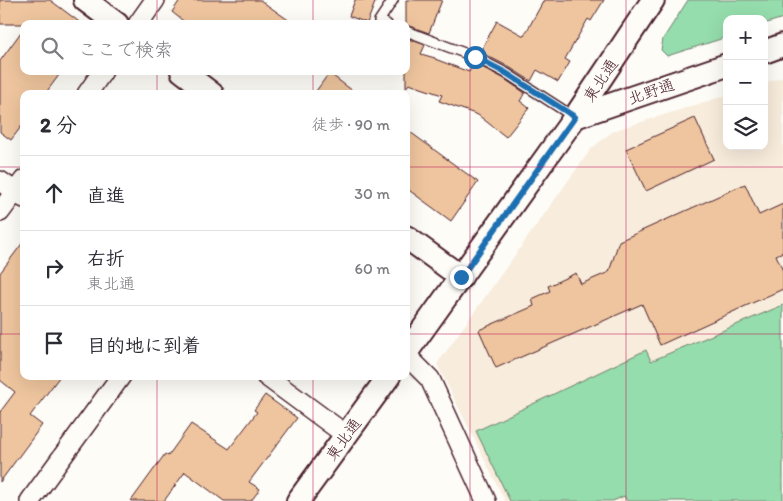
<!DOCTYPE html>
<html lang="ja">
<meta charset="utf-8">
<style>
:root{--surface:#fff;--page:#f7f7f7;--text:#2b2b33;--muted:#7c7c81;--line:#e1e1e2}
body{margin:0;font-family:Itim,"Klee One",sans-serif;background:var(--page);color:var(--text)}
.controls{position:absolute;right:15px;top:15px;display:grid;overflow:hidden;border-radius:10px;box-shadow:0 5px 20px #0002}
.controls button{width:45px;height:45px;display:grid;place-items:center;padding:0;border:0;border-bottom:1px solid var(--line);background:var(--surface);color:var(--text);font:25px sans-serif}
.stop{position:absolute;width:15px;height:15px;margin:-11px;border:4px solid #1f6fb2;border-radius:50%;background:#fff}
.stop.end{background:#1f6fb2;border-color:#fff;box-shadow:0 1px 5px #0008}
.list{margin:0;padding:0;list-style:none}
h2{display:flex;justify-content:space-between;align-items:center;height:65px;margin:0;padding:0 20px;font-size:21px}
h2 small{font-size:16px;font-weight:400;color:var(--muted)}
.list li{display:grid;grid-template-columns:32px 1fr auto;gap:15px;align-items:center;box-sizing:border-box;height:75px;padding:0 20px;border-top:1px solid var(--line)}
.list b{display:block;font-size:19px;white-space:nowrap}
.list p{margin:0;font-size:16px;white-space:nowrap;color:var(--muted)}
.list em{font-size:16px;font-style:normal;color:var(--muted)}
.icon{flex:none;width:28px;height:28px;fill:none;stroke:currentColor;stroke-width:2;stroke-linecap:round;stroke-linejoin:round}
.map{position:relative;flex:none;width:783px;height:501px;overflow:hidden}
.search{position:absolute;background:var(--surface);box-shadow:0 5px 20px #0002;left:20px;top:20px;width:390px;height:55px;display:flex;align-items:center;gap:12px;box-sizing:border-box;padding:0 18px;border-radius:10px;color:var(--muted);font-size:19px}
.panel{position:absolute;background:var(--surface);box-shadow:0 5px 20px #0002;left:20px;top:90px;width:390px;height:290px;border-radius:10px}
.map>svg:first-child{display:block}
.built{fill:#f8ecdc}
.green{fill:#95ddac;stroke:#707e6c}
.building{fill:#eec59e;stroke:#4a1f2b}
.lines{fill:none;stroke-linecap:round;stroke-linejoin:round}
.service-casing{stroke:#4a1f2b;stroke-width:12}
.minor-casing{stroke:#4a1f2b;stroke-width:22}
.tertiary-casing{stroke:#4a1f2b;stroke-width:26}
.service{stroke:#fdfcf7;stroke-width:9}
.minor{stroke:#fdfcf7;stroke-width:19}
.tertiary{stroke:#fdfcf7;stroke-width:22}
.route{stroke:#1f6fb2;stroke-width:6}
.grid{fill:none;stroke:#c2185b;stroke-width:1;stroke-opacity:0.55}
.labels{text-anchor:middle;stroke-width:4.5;stroke-linejoin:round;paint-order:stroke}
.street-label{font-size:16px;fill:#4a1f2b;stroke:#fdfcf7}
</style>
<div class="map">
<svg width="783" height="501" viewBox="0 0 783 501">
<rect width="100%" height="100%" fill="#fdfcf7"/>
<filter id="ink" filterUnits="userSpaceOnUse"><feTurbulence type="fractalNoise" baseFrequency=".02" numOctaves="2"/><feDisplacementMap in="SourceGraphic" scale="10" xChannelSelector="R" yChannelSelector="G"/><feConvolveMatrix kernelMatrix="1 2 1 2 8 2 1 2 1" color-interpolation-filters="sRGB"/></filter>
<g filter="url(#ink)">
<polygon class="built" points="783,77 783,501 505,501 437,364 591,149 613,131 727,95 727,146 764,146 764,83"/>
<g class="green">
<polygon points="688,0 783,0 783,18 764,24 764,19 727,19 727,37 667,56 661,50 663,39"/>
<polygon points="783,305 783,501 627,501 624,496 613,501 510,501 476,431 646,350 651,361"/>
</g>
<g class="building">
<polygon points="0,0 50,0 82,24 0,24"/>
<polygon points="180,0 260,0 294,24 187,24 172,12"/>
<polygon points="355,0 376,0 367,23 349,16"/>
<polygon points="406,0 442,0 429,33 406,25"/>
<polygon points="544,0 604,0 591,21 588,19 565,59 570,62 558,82 537,70 531,81 509,67 480,52 497,21 524,36"/>
<polygon points="24,28 24,71 62,71 45,94 24,94 24,123 11,140 0,132 0,61"/>
<polygon points="406,38 425,45 421,54 435,58 435,59 469,72 474,63 503,78 525,93 520,101 529,108 506,137 478,115 439,101 442,95 409,84 406,88"/>
<polygon points="329,73 357,94 314,94"/>
<polygon points="695,118 714,159 646,191 626,149"/>
<polygon points="406,129 478,182 451,221 406,188"/>
<polygon points="745,184 759,215 783,204 783,252 776,255 783,271 783,289 660,345 642,304 496,368 479,330 534,306 532,299 550,291 548,286 576,273 581,284 609,272 619,241"/>
<polygon points="24,241 24,376 60,376 30,416 42,425 0,482 0,412 15,392 0,380 0,273"/>
<polygon points="265,395 297,418 249,482 260,489 251,501 224,501 185,472 164,501 131,501 165,454 168,456 191,424 229,449 257,412 254,410"/>
</g>
<g class="lines">
<g class="service-casing">
<g id="service">
<polyline points="387,24 379,21 393,0"/>
<polyline points="406,31 475,57 506,73 574,117"/>
</g>
</g>
<g class="minor-casing">
<g id="minor">
<polyline points="138,24 155,0"/>
<polyline points="87,94 103,71"/>
<polyline points="0,181 24,198"/>
<polyline points="0,212 24,180"/>
<polyline points="406,355 430,379 486,501"/>
<polyline points="266,376 346,435"/>
<polyline points="30,501 121,376"/>
</g>
</g>
<g class="tertiary-casing">
<g id="tertiary">
<polyline points="85,0 117,24"/>
<polyline points="764,52 783,45"/>
<polyline points="182,71 212,94"/>
<polyline points="575,117 727,65"/>
<polyline points="406,237 461,277"/>
<polyline points="406,353 575,117 653,0"/>
<polyline points="298,501 389,376"/>
</g>
</g>
<use href="#service" class="service"/>
<use href="#minor" class="minor"/>
<use href="#tertiary" class="tertiary"/>
</g>
</g>
<g class="lines" filter="url(#ink)">
<polyline class="route" points="461,277 575,117 506,73 475,57"/>
</g>
<path class="grid" d="M157 0V24M313 0V24M470 0V501M626 0V501M157 71V94M313 71V94M0 167H24M406 167H783M0 334H24M406 334H783M157 376V501M313 376V501"/>
<g class="labels">
<g class="street-label">
<text transform="translate(600 80) rotate(-56)" y="6">東北通</text>
<text transform="translate(651 91) rotate(-19)" y="6">北野通</text>
<text transform="translate(343 439) rotate(-54)" y="6">東北通</text>
</g>
</g>
</svg>
<div class="controls">
<button>+</button>
<button>−</button>
<button><svg class="icon" aria-label="layers" viewBox="0 0 24 24"><path d="M12 4l9 5-9 5-9-5zM3 14l9 5 9-5"/></svg></button>
</div>
<div class="stop" style="left:475px;top:57px"></div>
<div class="stop end" style="left:461px;top:277px"></div>
<div class="search"><svg class="icon" aria-label="search" viewBox="0 0 24 24"><circle cx="10" cy="10" r="6"/><path d="M15 15l6 6"/></svg>ここで検索</div>
<section class="panel">
<h2>2 分<small>徒歩 · 90 m</small></h2>
<ul class="list">
<li><svg class="icon" aria-label="ahead" viewBox="0 0 24 24"><path d="M12 20V5M6 11l6-6 6 6"/></svg><div><b>直進</b></div><em>30 m</em></li>
<li><svg class="icon" aria-label="right" viewBox="0 0 24 24"><path d="M7 20v-9h11M14 6l5 5-5 5"/></svg><div><b>右折</b><p>東北通</p></div><em>60 m</em></li>
<li><svg class="icon" aria-label="arrive" viewBox="0 0 24 24"><path d="M6 21V4h12l-3 4 3 4H6"/></svg><div><b>目的地に到着</b></div></li>
</ul>
</section>
</div>
